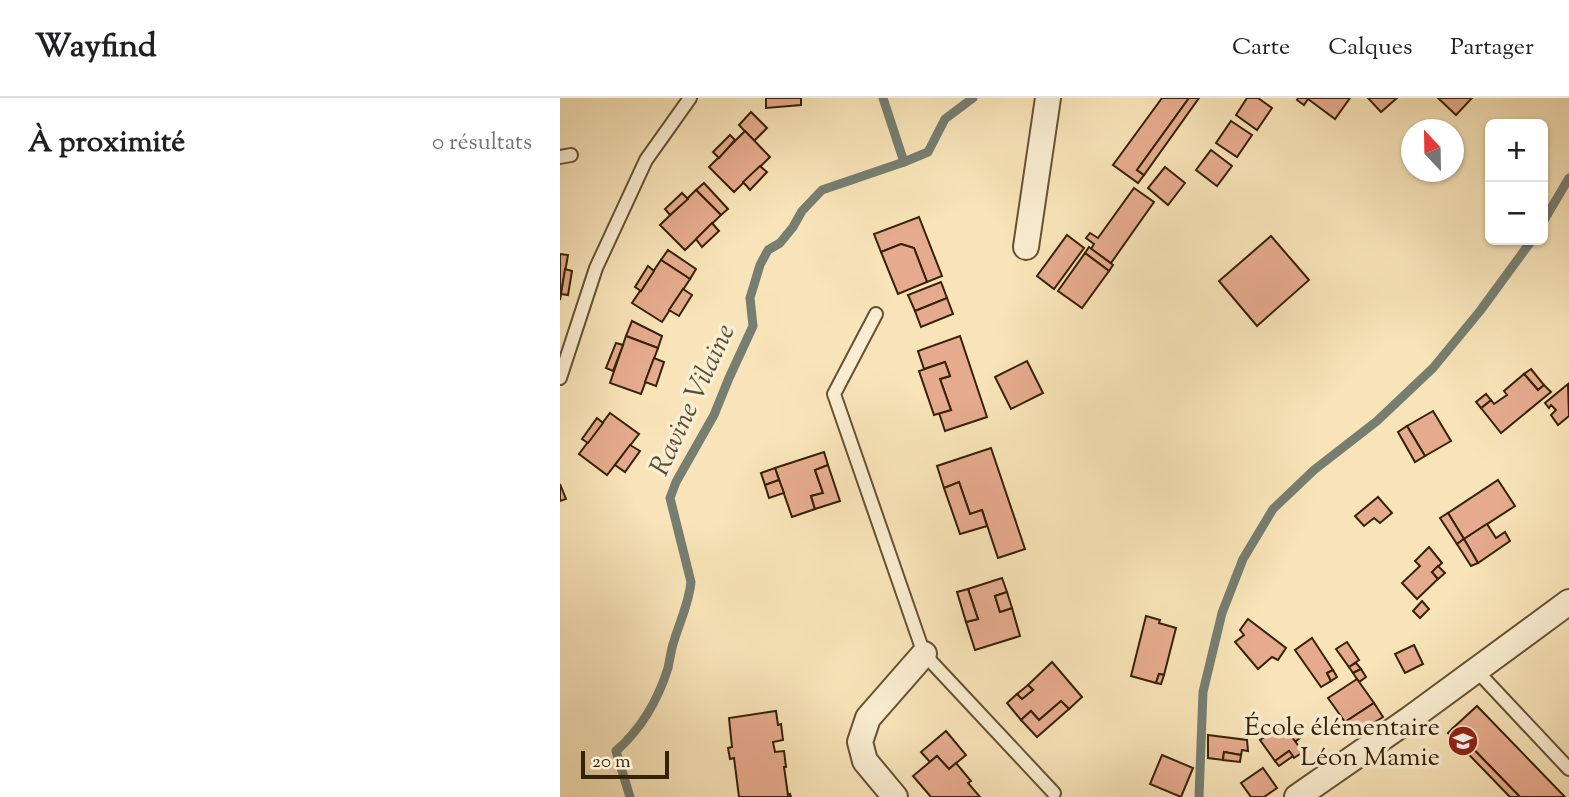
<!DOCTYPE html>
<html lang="fr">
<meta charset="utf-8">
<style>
:root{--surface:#fff;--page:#f2f2f2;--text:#202124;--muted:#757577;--line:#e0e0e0}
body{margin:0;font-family:"Sorts Mill Goudy",serif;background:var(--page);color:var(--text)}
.controls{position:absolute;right:21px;top:21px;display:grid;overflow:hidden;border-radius:10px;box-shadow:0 2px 5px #0004}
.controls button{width:63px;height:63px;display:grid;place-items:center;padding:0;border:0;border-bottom:2px solid var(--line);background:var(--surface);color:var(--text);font:35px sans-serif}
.compass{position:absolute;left:841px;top:21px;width:63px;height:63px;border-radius:50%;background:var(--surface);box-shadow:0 2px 5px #0004;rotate:338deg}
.scale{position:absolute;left:21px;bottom:18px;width:88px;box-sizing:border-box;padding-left:7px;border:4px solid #362206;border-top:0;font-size:19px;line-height:24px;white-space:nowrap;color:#362206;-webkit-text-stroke:5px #faedd1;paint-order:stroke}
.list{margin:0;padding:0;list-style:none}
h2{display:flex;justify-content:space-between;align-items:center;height:91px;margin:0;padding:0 28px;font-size:30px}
h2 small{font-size:23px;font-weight:400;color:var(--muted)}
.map{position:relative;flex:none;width:1009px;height:699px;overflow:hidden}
header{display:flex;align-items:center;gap:42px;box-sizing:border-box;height:98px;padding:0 35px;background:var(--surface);border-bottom:2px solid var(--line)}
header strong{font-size:33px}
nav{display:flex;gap:38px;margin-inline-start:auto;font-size:24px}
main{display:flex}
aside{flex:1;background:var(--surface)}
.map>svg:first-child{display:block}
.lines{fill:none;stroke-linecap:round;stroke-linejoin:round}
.stream{stroke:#767e71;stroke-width:9}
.building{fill:#e6ab8e;stroke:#362206;stroke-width:2}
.lane-casing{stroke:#665232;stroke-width:16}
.street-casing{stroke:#665232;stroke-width:28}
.lane{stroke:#faedd1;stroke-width:12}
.street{stroke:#faedd1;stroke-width:24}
.labels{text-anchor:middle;stroke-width:7;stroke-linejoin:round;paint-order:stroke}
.poi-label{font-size:26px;fill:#362206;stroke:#faedd1;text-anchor:end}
.water-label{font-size:28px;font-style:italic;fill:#56503b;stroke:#faedd1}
</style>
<header>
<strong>Wayfind</strong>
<nav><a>Carte</a><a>Calques</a><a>Partager</a></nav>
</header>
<main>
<aside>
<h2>À proximité<small>0 résultats</small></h2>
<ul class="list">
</ul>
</aside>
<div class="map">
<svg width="1009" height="699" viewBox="0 0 1009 699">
<rect width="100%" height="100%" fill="#f8e4b8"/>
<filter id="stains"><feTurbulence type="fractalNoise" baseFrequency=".00286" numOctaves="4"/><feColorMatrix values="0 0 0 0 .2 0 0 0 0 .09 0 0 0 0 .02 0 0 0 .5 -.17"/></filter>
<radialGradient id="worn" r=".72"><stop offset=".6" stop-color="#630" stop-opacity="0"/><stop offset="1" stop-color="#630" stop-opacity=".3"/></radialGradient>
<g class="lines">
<g class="stream">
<polyline points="344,64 368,54 385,21 413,0"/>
<polyline points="983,124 1009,80"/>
<path d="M70 699 56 653C81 631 98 602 108 570 110 561 111 551 114 543 120 523 129 505 131 484L110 400 116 384 154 317 169 280 193 228 190 200 200 167 208 152 220 145 233 129 242 113 262 92 344 64 323 0"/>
<polyline points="639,699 643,594 662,515 683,461 713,411 754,372 817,323 873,270 920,213 972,142"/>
</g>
</g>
<g class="building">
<polygon points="206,0 241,0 241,7 206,10"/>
<polygon points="602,0 629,0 577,72 584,77 578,85 553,67"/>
<polygon points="629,0 639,0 584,77 577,72"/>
<polygon points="687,0 698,0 712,10 697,32 676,17"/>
<polygon points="738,0 790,0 775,21 748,1 744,7 737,2"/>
<polygon points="808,0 837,0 821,14"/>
<polygon points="878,0 912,0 896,17"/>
<polygon points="191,14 207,30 194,43 179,27"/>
<polygon points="671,23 692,37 677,59 656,45"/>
<polygon points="185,33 210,59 174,94 149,69"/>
<polygon points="170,37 175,42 159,60 153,54"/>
<polygon points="651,52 672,68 657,88 636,72"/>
<polygon points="200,68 207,74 190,92 183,84"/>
<polygon points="605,69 625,85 608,107 588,90"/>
<polygon points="144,85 168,111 161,117 136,92"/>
<polygon points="574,90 594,104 551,165 531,151 534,146 526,140 530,135 538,140"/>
<polygon points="136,92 161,117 125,152 100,127"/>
<polygon points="122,95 128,101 110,117 105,111"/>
<polygon points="359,119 382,178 367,184 354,150 341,146 321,154 314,136"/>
<polygon points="152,125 159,133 142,149 136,141"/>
<polygon points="507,137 524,150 494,191 477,178"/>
<polygon points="711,138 749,182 697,228 659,183"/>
<polygon points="341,146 354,150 367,184 338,196 321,154"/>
<polygon points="529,149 553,167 549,173 525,155"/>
<polygon points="108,152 136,171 130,181 101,162"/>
<polygon points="525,155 549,173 522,210 498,193"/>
<polygon points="0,156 8,157 0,202"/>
<polygon points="101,162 130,181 102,224 72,205"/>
<polygon points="88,168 94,173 81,193 75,189"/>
<polygon points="5,171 12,173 8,197 1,196"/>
<polygon points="381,184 387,200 355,213 348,197"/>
<polygon points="123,191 132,197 119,218 109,212"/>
<polygon points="387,200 393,216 361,229 355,213"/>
<polygon points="72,223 102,238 98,250 66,238"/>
<polygon points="66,238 98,250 81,296 50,285"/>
<polygon points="400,238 427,319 385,333 379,315 391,312 380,281 390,278 385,264 364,271 358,253"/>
<polygon points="56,245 63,247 53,273 46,270"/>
<polygon points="94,260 104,264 96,288 85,284"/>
<polygon points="467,263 483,295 451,311 435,279"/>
<polygon points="385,264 390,278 380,281 391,312 374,317 359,273"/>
<polygon points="971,271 984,287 978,292 964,276"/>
<polygon points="964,276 978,292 984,287 991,294 941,335 921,310 931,302 934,306 947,297 944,293"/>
<polygon points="1008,286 1009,318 998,327 991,317 996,312 991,307 989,310 985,305"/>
<polygon points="926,296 931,302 921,310 916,304"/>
<polygon points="873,313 891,343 865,358 847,328"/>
<polygon points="50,315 79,336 47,377 19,356"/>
<polygon points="37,320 43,325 28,345 22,341"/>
<polygon points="847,328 865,358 855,364 838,334"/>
<polygon points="70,347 80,353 65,374 55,367"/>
<polygon points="431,350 465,451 438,460 422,412 410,416 399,384 384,390 377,368"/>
<polygon points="264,354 268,367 255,372 263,395 251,398 255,411 232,419 215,370"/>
<polygon points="268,367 280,403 255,411 251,398 263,395 255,372"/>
<polygon points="215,370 219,382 205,387 201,375"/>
<polygon points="219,382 224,395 209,400 205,387"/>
<polygon points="938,382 955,408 904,441 888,415"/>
<polygon points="399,384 410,416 422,412 427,428 400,436 384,390"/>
<polygon points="0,386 6,401 0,403"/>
<polygon points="818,399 832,415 820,425 814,420 804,428 795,418"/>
<polygon points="888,415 904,441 897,446 880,420"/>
<polygon points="927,426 936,440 945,434 950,443 918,465 904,441"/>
<polygon points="904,441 918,465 911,468 897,446"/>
<polygon points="869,449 882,465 872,474 878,481 857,501 842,485 860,468 855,463"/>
<polygon points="878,468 885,475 878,481 872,474"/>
<polygon points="442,480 447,494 435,498 440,514 452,510 460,538 415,552 406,524 418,521 408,491"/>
<polygon points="408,491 418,521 406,524 397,494"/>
<polygon points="447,494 452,510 440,514 435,498"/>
<polygon points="862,503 869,511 860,520 853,513"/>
<polygon points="586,518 600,522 599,525 616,530 604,577 599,576 596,585 571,578"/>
<polygon points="688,521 726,550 718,562 712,559 698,571 675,544 684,537 680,532"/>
<polygon points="752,540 773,572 767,575 771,583 761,589 735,552"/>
<polygon points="787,544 799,562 789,569 776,551"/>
<polygon points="854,547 863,566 845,575 835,556"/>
<polygon points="492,564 522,599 509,611 501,603 479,622 471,613 461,622 447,605 457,596 462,601 473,592 468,587"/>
<polygon points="796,565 801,571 793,575 789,569"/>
<polygon points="801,571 806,579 799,584 793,575"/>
<polygon points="773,572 777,579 771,583 767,575"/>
<polygon points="599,576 604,577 601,586 596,585"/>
<polygon points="797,581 814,605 785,624 768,600"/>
<polygon points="468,587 473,592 462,601 457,596"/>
<polygon points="501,603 509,611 477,639 461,622 471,613 479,622"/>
<polygon points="814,605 823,619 794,637 785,624"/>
<polygon points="917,608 1005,699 960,699 893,630"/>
<polygon points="216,613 218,627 221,626 223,642 213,644 215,654 224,653 226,669 224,669 228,697 230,696 231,699 179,699 174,660 170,661 168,650 172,649 169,620"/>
<polygon points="729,622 741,639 735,644 723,627"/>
<polygon points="723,627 743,654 734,660 729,653 715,663 700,642"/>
<polygon points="893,630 960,699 950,699 888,635"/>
<polygon points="386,633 406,657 389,671 377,658 370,664 361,654"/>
<polygon points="648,637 687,642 688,653 682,652 681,657 664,654 663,662 648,660"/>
<polygon points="729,653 733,658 719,668 715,663"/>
<polygon points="664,654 681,657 680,664 663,662"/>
<polygon points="602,657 633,670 621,699 590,686"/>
<polygon points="377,658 389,671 396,665 411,683 408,685 420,699 371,699 353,678"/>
<polygon points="703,670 717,690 704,699 691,699 681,685"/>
</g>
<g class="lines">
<g class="lane-casing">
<g id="lane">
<polyline points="0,59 11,57"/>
<polyline points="316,216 274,296 364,556 494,695"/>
<polyline points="0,280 36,170 86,62 130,0"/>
<polyline points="916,572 1009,671"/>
</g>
</g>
<g class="street-casing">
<g id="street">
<polyline points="466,149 488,0"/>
<polyline points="335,699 305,663 300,644 308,620 364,556"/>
<polyline points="737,699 851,620 1009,504"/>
</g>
</g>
<use href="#lane" class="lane"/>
<use href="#street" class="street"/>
</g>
<defs>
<g id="school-disc" transform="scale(1.575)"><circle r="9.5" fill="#8f2418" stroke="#faedd1"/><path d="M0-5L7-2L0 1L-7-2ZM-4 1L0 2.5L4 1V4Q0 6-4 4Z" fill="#fff"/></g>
</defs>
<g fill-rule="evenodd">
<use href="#school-disc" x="903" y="643"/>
</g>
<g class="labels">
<g class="poi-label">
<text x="880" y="637">École élémentaire<tspan x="880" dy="30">Léon Mamie</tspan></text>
</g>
<g class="water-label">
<text transform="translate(131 301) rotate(-65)" y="10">Ravine Vilaine</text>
</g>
</g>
<rect width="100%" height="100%" filter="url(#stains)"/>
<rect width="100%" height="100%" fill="url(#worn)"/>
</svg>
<div class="controls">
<button>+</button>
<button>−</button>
</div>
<svg class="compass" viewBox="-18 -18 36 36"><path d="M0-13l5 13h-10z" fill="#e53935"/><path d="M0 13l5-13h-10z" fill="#757577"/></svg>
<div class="scale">20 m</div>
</div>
</main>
